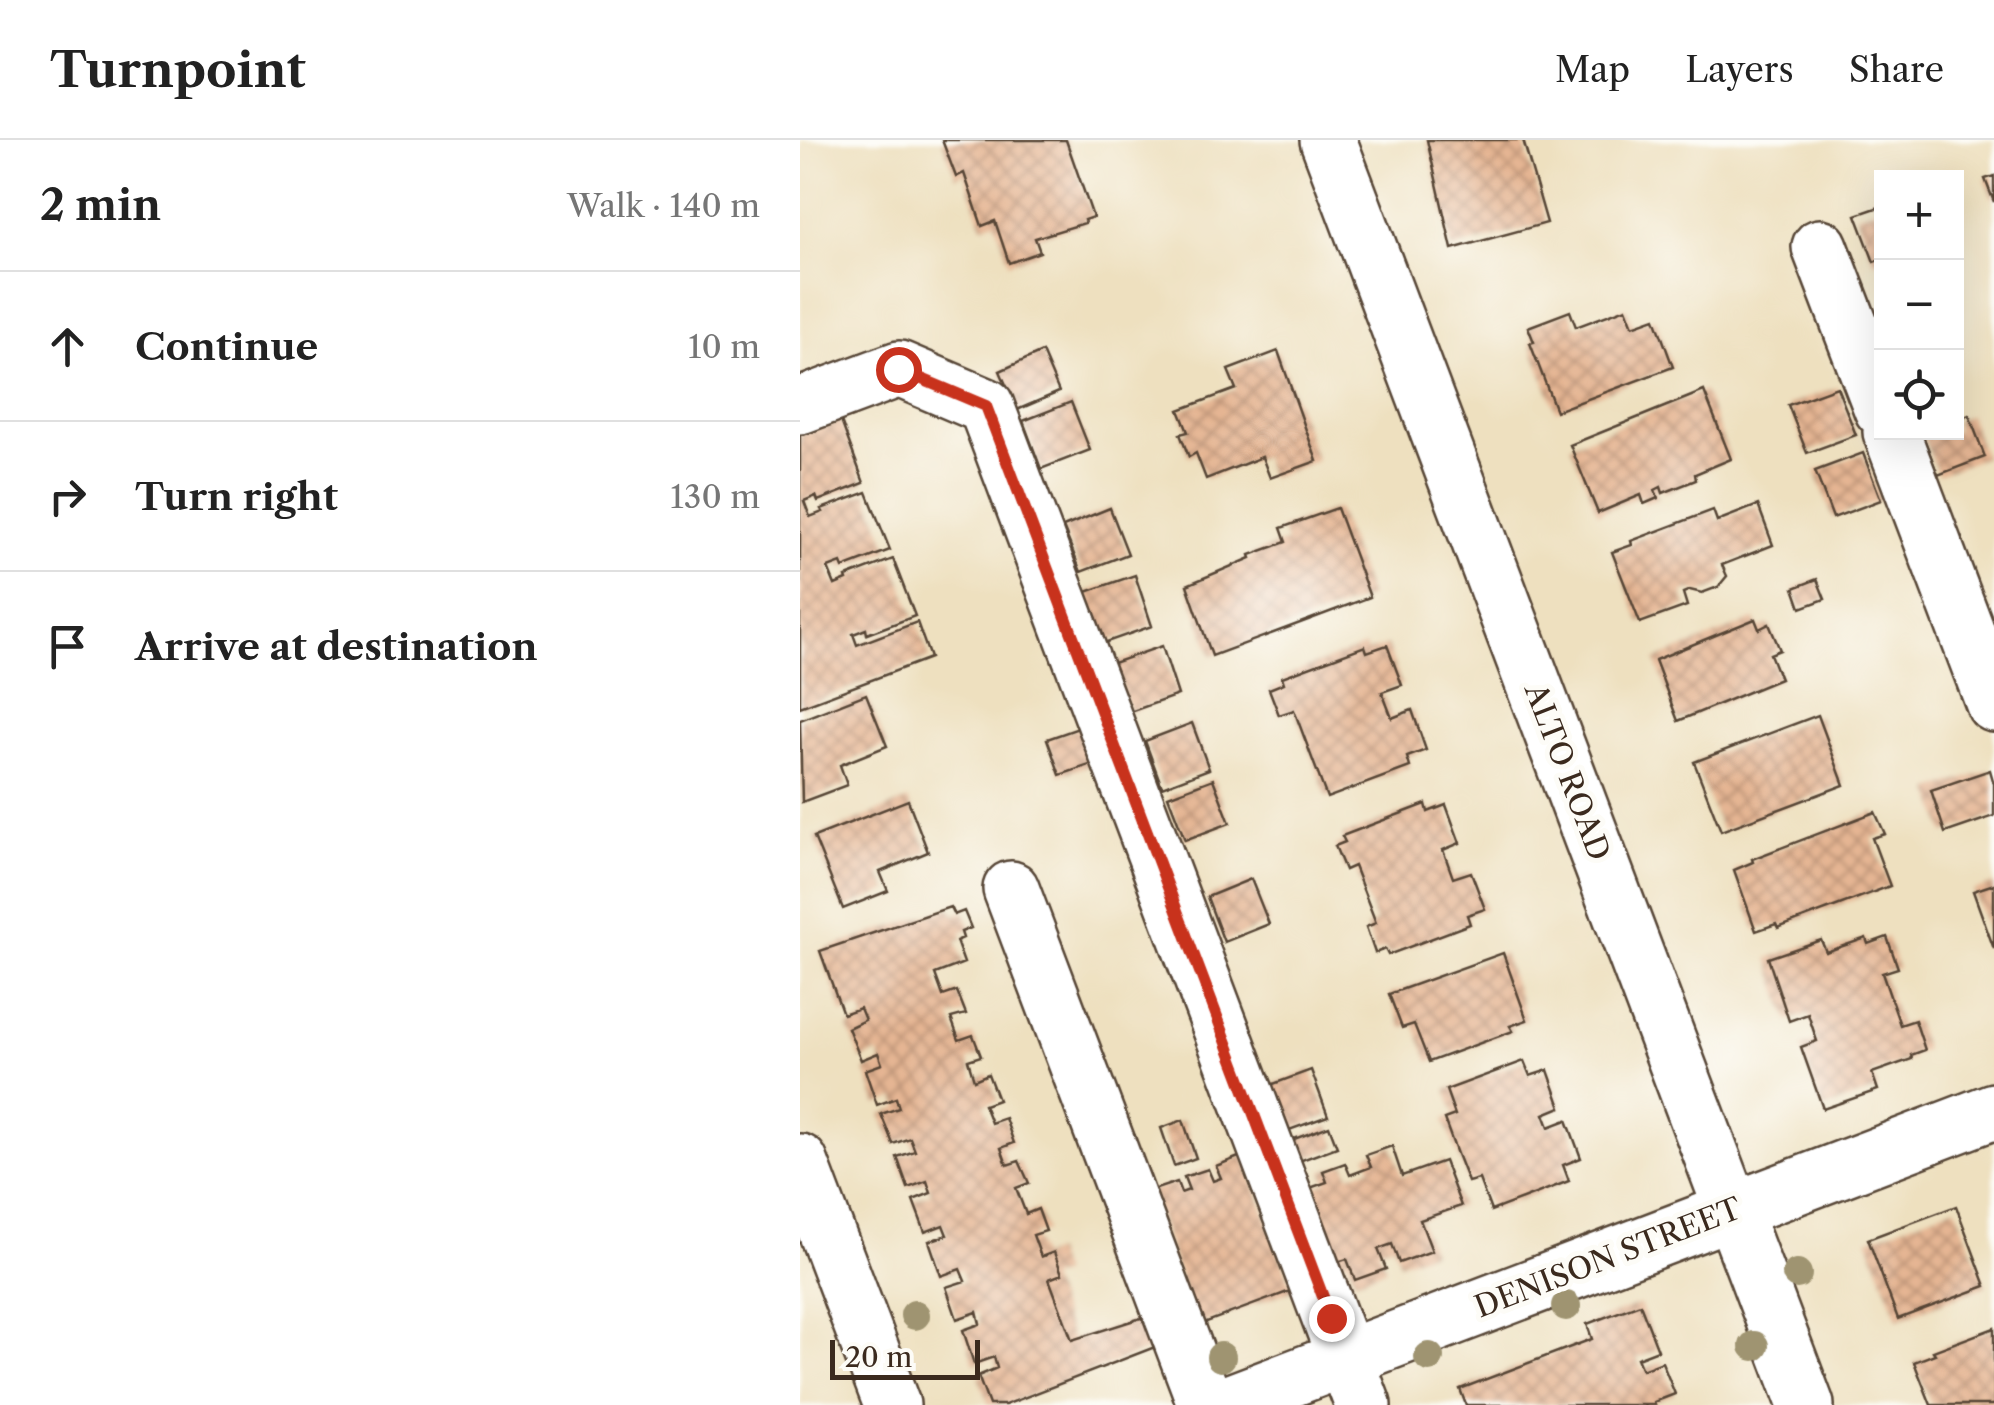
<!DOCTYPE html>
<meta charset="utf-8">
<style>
:root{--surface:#fff;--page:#f2f2f2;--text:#222;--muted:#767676;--line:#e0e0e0}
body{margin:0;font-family:"Libre Caslon Text",serif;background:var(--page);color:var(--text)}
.controls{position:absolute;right:30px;top:30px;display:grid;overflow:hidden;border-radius:0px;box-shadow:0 10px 40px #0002}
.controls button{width:90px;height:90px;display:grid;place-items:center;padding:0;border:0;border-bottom:2px solid var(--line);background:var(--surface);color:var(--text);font:50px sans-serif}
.scale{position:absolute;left:30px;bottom:25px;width:150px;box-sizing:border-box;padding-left:10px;border:5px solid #3b2a1e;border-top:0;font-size:28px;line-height:35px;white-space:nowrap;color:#3b2a1e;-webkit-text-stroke:8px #fdfcf7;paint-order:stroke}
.stop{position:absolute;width:30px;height:30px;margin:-22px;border:8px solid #c8321e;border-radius:50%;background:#fff}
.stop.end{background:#c8321e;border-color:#fff;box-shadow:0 2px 10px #0008}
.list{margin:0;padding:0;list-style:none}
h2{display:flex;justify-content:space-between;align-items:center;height:130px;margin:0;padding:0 40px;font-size:42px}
h2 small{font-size:32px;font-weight:400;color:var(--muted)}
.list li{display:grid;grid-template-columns:65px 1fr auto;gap:30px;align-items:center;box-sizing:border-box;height:150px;padding:0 40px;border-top:2px solid var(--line)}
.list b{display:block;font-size:38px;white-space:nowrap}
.list em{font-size:32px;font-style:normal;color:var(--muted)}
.icon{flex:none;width:55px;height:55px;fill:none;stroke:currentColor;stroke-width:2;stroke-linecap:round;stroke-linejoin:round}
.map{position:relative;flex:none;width:1194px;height:1265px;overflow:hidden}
header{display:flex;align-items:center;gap:60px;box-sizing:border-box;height:140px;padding:0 50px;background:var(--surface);border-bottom:2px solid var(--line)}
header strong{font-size:48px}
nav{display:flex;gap:55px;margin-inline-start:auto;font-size:35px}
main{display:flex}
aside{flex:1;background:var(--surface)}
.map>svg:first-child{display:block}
.building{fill:url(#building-cross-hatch)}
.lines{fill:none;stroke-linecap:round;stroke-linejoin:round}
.minor-casing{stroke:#564536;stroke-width:60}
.minor{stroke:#fff;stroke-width:55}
.tree{fill:#9f9471}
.route{stroke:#c8321e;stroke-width:12}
.labels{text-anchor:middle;stroke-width:10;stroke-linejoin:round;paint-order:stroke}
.street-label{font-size:30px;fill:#3b2a1e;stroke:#fdfcf7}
</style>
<header>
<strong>Turnpoint</strong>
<nav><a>Map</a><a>Layers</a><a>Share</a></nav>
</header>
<main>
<aside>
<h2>2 min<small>Walk · 140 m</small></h2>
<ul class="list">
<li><svg class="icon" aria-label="ahead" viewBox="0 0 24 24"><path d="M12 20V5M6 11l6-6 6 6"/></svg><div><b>Continue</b></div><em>10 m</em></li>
<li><svg class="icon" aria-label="right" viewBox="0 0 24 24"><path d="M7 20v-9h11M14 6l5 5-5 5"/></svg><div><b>Turn right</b></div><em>130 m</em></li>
<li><svg class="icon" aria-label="arrive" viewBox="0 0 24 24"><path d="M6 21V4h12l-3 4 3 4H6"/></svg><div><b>Arrive at destination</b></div></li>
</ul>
</aside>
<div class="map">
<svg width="1194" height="1265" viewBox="0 0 1194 1265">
<defs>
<pattern id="building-cross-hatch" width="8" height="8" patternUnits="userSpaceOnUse" patternTransform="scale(2.5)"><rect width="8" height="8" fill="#e5b593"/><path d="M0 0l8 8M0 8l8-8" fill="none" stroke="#bb9377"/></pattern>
</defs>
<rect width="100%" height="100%" fill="#fdfcf7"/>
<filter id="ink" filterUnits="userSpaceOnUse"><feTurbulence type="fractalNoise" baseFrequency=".01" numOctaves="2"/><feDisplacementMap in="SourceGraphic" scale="20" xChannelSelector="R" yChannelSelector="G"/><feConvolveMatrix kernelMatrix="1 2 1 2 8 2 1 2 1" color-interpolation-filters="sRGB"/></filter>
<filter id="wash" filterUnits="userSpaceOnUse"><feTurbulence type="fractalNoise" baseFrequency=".0048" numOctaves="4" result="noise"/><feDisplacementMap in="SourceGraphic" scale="40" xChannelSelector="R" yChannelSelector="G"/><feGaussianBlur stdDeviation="2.25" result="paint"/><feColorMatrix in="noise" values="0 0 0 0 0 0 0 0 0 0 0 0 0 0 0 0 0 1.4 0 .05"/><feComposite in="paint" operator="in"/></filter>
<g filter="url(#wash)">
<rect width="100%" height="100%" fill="#eee0bf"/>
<g id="blocks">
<g class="building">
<polygon points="142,0 266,0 293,77 284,80 285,83 235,98 240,112 209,123 195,81 182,86 164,33 156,37"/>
<polygon points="627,0 723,0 747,83 652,109"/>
<polygon points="1194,36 1194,62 1185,39"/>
<polygon points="1082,66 1082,119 1074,122 1056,75"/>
<polygon points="826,168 833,186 855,178 873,227 756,271 730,203 734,202 728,187 770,171 776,187"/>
<polygon points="478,211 517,321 470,338 462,317 406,339 396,313 389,317 380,294 388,292 379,270 436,249 428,230"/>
<polygon points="242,212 259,252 217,270 200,231"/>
<polygon points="1037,247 1056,295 1007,313 988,265"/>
<polygon points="904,251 931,319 895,334 896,340 863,353 861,347 855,350 858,358 844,364 841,355 798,373 770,305"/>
<polygon points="271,262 290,310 241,329 223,281"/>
<polygon points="1169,275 1185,317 1138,335 1122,294 1156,292 1156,280"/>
<polygon points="41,281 64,343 18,361 16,356 4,361 10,377 23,372 21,369 67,352 90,410 43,428 41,423 28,428 35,445 47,440 46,437 93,419 115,476 67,494 66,489 53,494 57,505 117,482 130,518 0,567 0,294"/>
<polygon points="1063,313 1081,360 1033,378 1015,331"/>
<polygon points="958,365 973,405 922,425 927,436 918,447 902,453 890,450 883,453 887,466 840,483 812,412 832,405 831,401 913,370 917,381"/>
<polygon points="310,368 328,414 281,432 263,387"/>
<polygon points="537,368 570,457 412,516 387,445 451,418 450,415 486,402 481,388"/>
<polygon points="335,435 352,486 304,503 286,452"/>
<polygon points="1017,439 1025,459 1001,468 994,448"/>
<polygon points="955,479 959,489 969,484 980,510 970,514 980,539 878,581 855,520"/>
<polygon points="587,505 602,545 582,552 592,578 612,570 626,610 607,617 610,627 527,658 494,570 479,575 469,549 484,543 482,537 565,506 567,512"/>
<polygon points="362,506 378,555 330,572 313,523"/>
<polygon points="66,554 87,606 40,625 47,645 2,662 0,580"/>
<polygon points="1018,575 1044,645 921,691 894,622"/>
<polygon points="392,583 409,629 362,647 345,601"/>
<polygon points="284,586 296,623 260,635 247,599"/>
<polygon points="1190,630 1194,644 1194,676 1145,693 1131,650"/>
<polygon points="413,639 430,683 385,700 368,656"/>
<polygon points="108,660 128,712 80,732 88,751 43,769 14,697"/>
<polygon points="626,664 628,672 646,665 660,703 643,710 653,738 671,732 685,769 667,775 670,784 588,815 585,809 575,813 566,787 576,783 554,726 545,730 535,706 545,702 542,696"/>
<polygon points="1075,672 1085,694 1072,698 1090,746 978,788 976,784 956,791 934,730 953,722 952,719"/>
<polygon points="451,739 469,784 424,802 407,757"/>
<polygon points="1194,744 1194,809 1173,751"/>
<polygon points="150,767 154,775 164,771 171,788 161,792 163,798 156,801 164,823 135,834 143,856 157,851 166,874 151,878 159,900 173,895 181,916 168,920 174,940 188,934 198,960 184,965 191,983 205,978 214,1003 201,1008 207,1025 219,1021 229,1043 216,1048 226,1074 238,1069 246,1091 233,1095 241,1117 254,1112 262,1134 249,1139 272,1200 344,1177 355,1207 205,1265 189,1265 178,1236 197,1228 194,1217 174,1224 163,1190 180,1184 177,1172 157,1179 146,1147 165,1141 160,1129 141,1136 129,1101 147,1095 143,1085 125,1092 113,1060 131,1053 127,1041 108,1048 97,1017 115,1011 110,998 93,1004 81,974 99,968 96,958 77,965 65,930 82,924 78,913 61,920 48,888 65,880 60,868 43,874 20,811"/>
<polygon points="1087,797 1098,828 1082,833 1100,885 1115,880 1125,910 1111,915 1112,919 1072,933 1078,950 1023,969 1001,907 1017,901 1008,874 989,881 968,818 1021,800 1026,812 1066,798 1068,804"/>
<polygon points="703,813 727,880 710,886 713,891 629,922 614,884 602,888 589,854"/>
<polygon points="724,921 730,936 748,930 761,967 744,974 749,987 767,980 781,1018 763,1025 769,1041 691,1071 679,1039 668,1042 657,1014 644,979 655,975 646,950"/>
<polygon points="511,930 528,976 481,993 465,947"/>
<polygon points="383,980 396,1018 374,1026 361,988"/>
<polygon points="529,986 537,1007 494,1023 486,1002"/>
<polygon points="592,1006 602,1036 644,1021 661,1066 620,1080 632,1111 599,1123 592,1104 578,1109 586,1129 555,1140 547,1119 534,1123 507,1049 527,1042 523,1031 545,1023 550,1035 571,1027 566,1015"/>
<polygon points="444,1015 493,1150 396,1186 350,1051 377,1042 381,1053 389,1050 384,1037 408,1029 413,1041 421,1038 416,1026"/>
<polygon points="1156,1066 1186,1146 1098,1179 1068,1099"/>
<polygon points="840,1164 858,1210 837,1218 842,1230 862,1222 875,1254 854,1262 855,1265 666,1265 660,1249 792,1199 787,1184"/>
<polygon points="1194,1188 1194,1265 1131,1265 1114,1222 1135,1214 1133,1211"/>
</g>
</g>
</g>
<g filter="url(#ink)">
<use href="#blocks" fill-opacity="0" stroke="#564536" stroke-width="2.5"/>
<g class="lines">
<g class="minor-casing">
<g id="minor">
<polyline points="528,0 1006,1265"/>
<polyline points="1020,107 1082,269"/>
<polyline points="0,266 99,229 186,266 563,1265"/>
<polyline points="1091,292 1194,564"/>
<polyline points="211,749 406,1265"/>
<polyline points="0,1022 92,1265"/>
<polyline points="423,1265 1194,971"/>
</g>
</g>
<use href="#minor" class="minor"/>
</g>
<g class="tree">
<circle cx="997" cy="1134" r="15"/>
<circle cx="766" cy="1166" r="15"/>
<circle cx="115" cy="1175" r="15"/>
<circle cx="954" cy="1206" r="15"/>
<circle cx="421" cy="1217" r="15"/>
<circle cx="629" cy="1217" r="15"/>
</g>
</g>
<g class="lines" filter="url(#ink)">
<polyline class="route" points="98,229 186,266 531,1178"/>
</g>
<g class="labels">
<g class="street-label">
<text transform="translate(767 632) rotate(69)" y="10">ALTO ROAD</text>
<text transform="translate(808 1118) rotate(-21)" y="10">DENISON STREET</text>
</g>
</g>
</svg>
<div class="controls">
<button>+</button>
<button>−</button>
<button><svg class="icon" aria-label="locate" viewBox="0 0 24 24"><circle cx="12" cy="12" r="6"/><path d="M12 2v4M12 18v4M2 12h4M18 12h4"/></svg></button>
</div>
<div class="scale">20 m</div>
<div class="stop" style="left:98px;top:229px"></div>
<div class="stop end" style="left:531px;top:1178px"></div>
</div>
</main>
